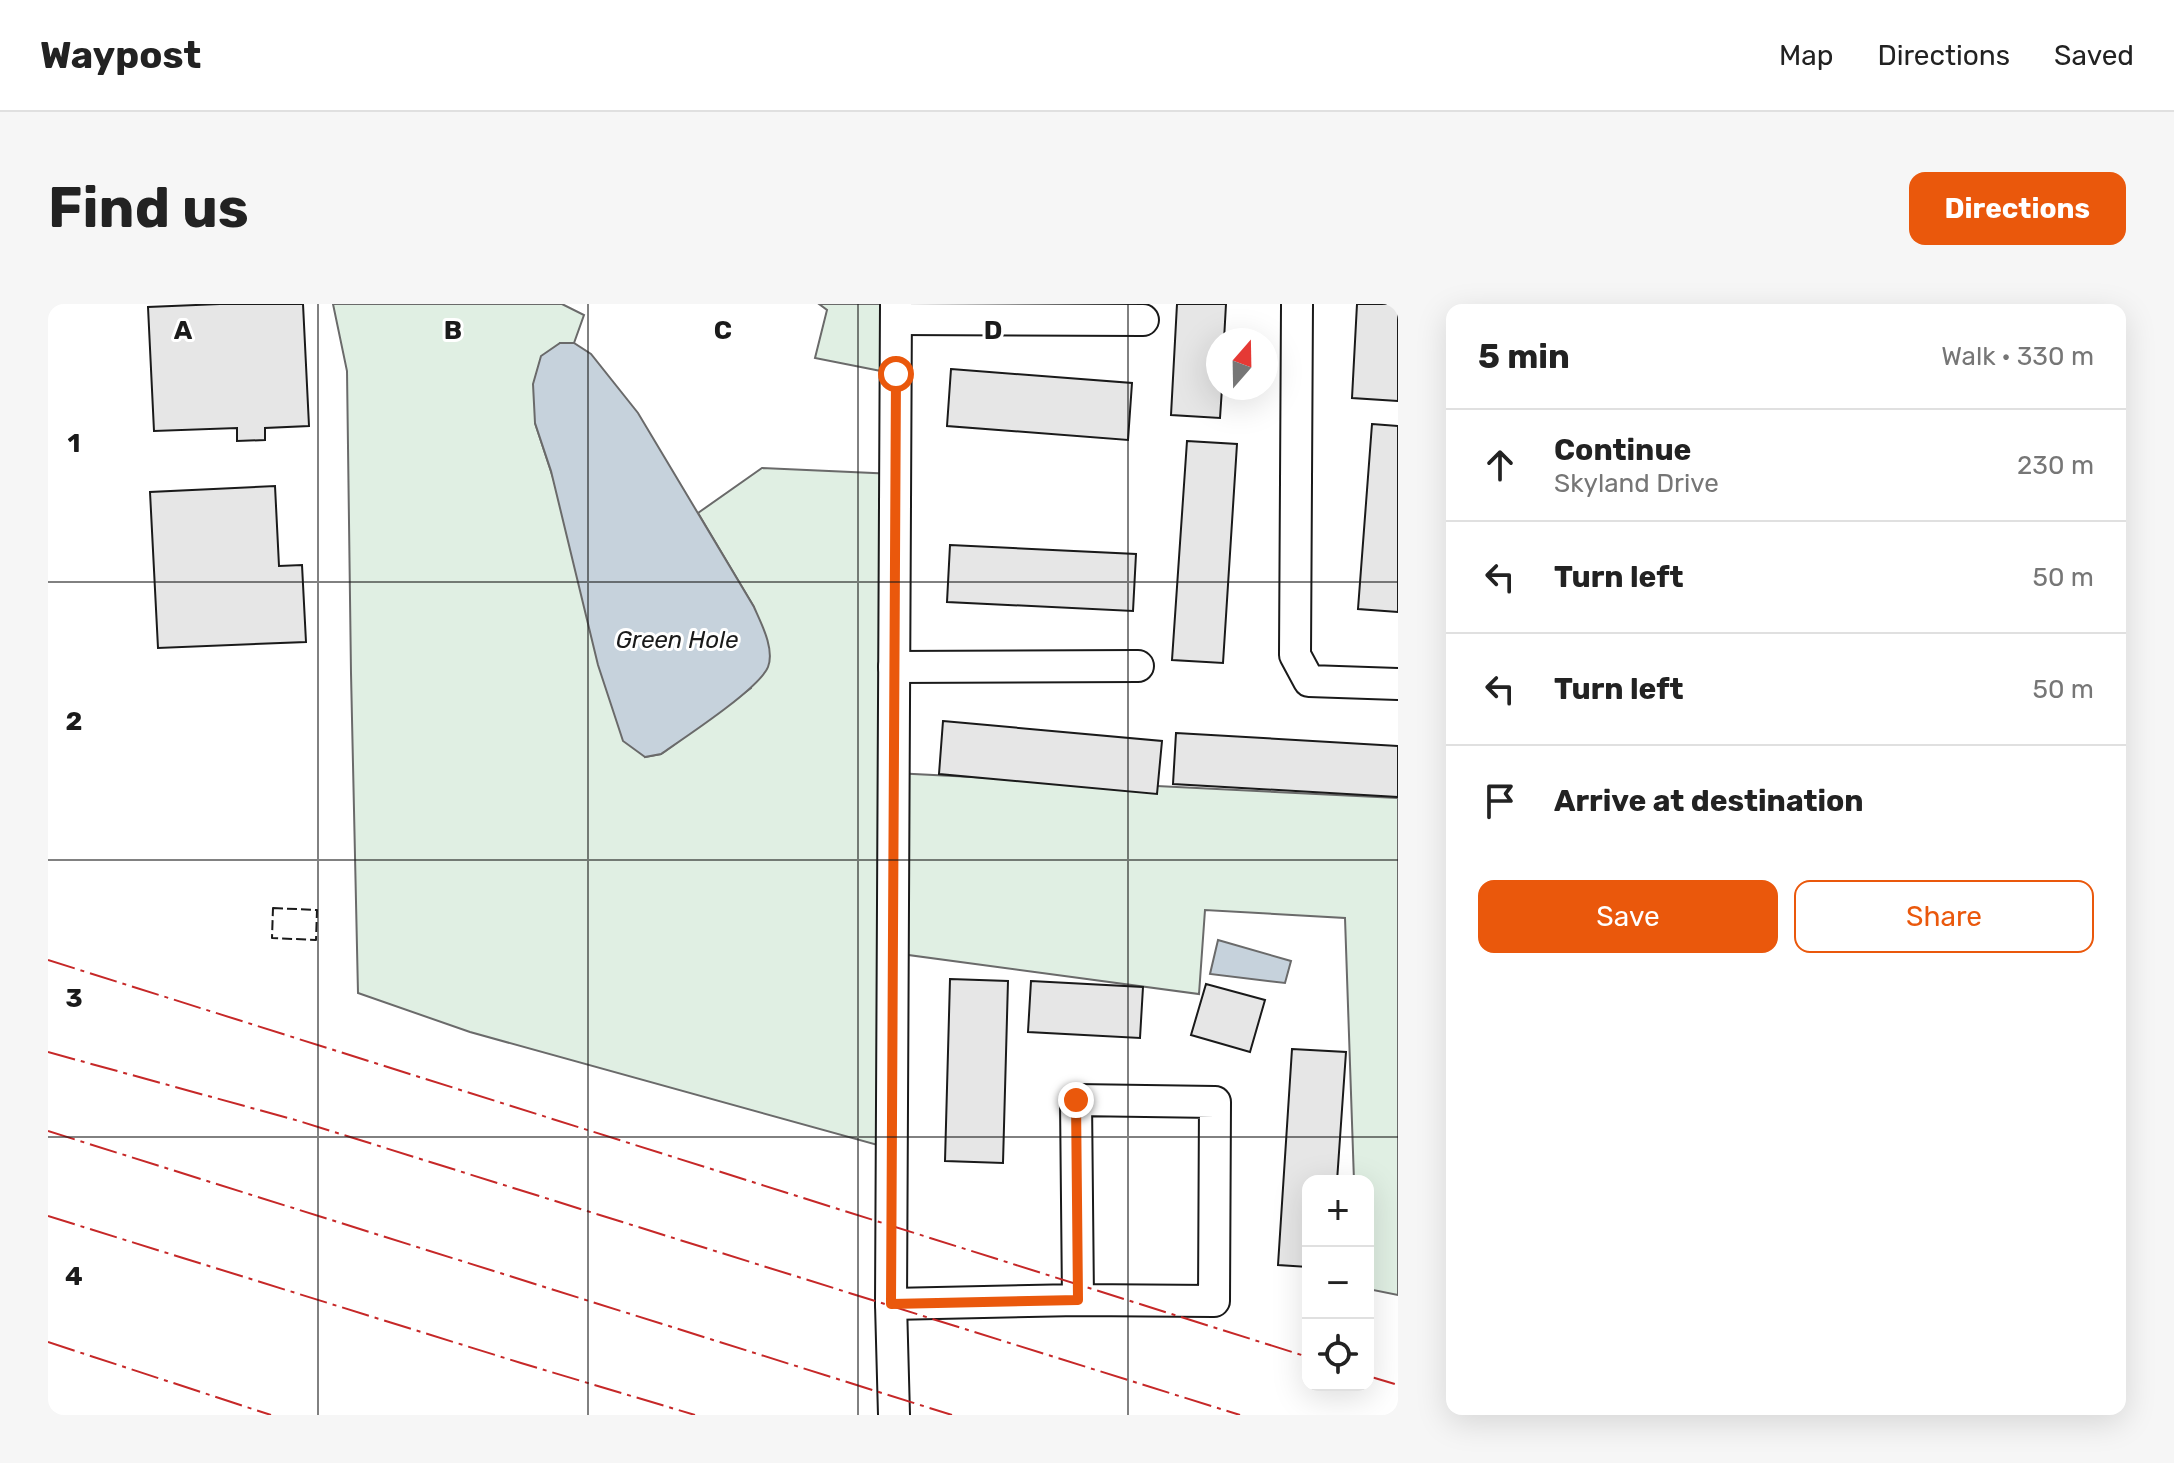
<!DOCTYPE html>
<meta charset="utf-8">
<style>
:root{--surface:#fff;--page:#f6f6f6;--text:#222;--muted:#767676;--line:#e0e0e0;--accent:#ea580c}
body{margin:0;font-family:Rubik,sans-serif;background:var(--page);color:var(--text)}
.controls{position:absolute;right:24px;bottom:24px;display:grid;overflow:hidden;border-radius:16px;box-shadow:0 8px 32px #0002}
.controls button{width:72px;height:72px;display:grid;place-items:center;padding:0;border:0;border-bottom:2px solid var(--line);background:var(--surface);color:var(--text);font:40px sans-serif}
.compass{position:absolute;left:1158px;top:24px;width:72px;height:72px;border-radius:50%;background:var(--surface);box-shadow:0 8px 32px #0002;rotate:20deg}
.stop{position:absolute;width:24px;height:24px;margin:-18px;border:6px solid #ea580c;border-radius:50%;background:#fff}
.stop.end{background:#ea580c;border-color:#fff;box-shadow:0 2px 8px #0008}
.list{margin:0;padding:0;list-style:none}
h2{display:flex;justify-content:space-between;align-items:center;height:104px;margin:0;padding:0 32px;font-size:34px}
h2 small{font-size:26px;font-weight:400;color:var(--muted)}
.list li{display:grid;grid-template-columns:52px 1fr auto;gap:24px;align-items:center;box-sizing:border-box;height:112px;padding:0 32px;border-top:2px solid var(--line)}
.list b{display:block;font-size:30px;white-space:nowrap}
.list p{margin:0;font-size:26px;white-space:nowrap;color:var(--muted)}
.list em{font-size:26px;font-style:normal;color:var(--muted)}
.actions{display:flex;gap:16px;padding:24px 32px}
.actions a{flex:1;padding:18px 0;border:2px solid var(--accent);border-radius:16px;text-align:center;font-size:28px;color:var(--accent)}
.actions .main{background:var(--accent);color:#fff}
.icon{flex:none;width:44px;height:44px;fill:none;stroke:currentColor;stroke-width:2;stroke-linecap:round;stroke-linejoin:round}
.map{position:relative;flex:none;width:1350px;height:1111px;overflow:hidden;border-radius:16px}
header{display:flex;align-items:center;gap:48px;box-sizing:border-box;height:112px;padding:0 40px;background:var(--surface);border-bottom:2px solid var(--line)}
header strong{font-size:38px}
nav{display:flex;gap:44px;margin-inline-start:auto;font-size:28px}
.intro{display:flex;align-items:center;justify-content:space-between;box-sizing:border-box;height:192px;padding:0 48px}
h1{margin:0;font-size:56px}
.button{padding:20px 36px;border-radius:16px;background:var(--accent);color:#fff;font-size:28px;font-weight:700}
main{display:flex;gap:48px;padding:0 48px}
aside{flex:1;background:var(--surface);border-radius:16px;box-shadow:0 8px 32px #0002}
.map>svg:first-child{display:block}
.green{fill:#e0efe3;stroke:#6a6a6a;stroke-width:2}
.water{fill:#c6d2dc;stroke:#6a6a6a;stroke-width:2}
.building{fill:#e6e6e6;stroke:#1a1a1a;stroke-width:2}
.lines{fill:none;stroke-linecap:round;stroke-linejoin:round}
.minor-casing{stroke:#1a1a1a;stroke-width:34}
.minor{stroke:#fff;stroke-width:30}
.fence{stroke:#1a1a1a;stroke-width:2;stroke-dasharray:10 4;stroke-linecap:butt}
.power{stroke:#c62828;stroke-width:2;stroke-dasharray:28 6 4 6;stroke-linecap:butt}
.route{stroke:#ea580c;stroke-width:10}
.grid{fill:none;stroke:#1a1a1a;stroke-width:2;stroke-opacity:0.55}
.labels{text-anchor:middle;stroke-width:6;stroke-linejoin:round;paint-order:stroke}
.water-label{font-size:24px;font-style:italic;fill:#1a1a1a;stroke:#fff}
.grid-label{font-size:26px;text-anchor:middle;font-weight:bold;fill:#1a1a1a;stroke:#fff;stroke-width:6;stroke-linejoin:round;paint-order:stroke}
</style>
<header>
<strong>Waypost</strong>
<nav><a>Map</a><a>Directions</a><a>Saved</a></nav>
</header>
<div class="intro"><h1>Find us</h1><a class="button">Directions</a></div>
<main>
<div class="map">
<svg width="1350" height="1111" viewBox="0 0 1350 1111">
<rect width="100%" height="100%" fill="#fff"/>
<g class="green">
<polygon points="285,0 514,0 536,11 526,39 512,39 487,119 597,453 613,450 703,384 706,303 650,209 714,164 847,170 846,469 1350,494 1350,991 1320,985 1320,877 1306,877 1297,614 1157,606 1151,690 845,649 844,845 422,728 310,689 303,369 299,67"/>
<polygon points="771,0 848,0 848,70 767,54 779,6"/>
</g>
<g class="water">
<path d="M512 39H526L543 50 590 109 706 303C713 319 727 345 720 363 711 385 636 434 613 450L597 453 575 437 550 361 503 167 487 119 485 80 493 52Z"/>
<polygon points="1170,636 1243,657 1237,679 1162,670"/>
</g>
<g class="building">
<polygon points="172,0 255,0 261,122 217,124 217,136 189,137 189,124 106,127 100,3"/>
<polygon points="1129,0 1178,0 1176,36 1170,36 1170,84 1174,84 1172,114 1123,111"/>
<polygon points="1309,0 1350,0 1350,97 1304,94"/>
<polygon points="903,65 1084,79 1080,136 899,122"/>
<polygon points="1324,120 1350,122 1350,308 1310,305"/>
<polygon points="1139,137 1189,140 1175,359 1124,356"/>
<polygon points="227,182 231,262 254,261 258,338 110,344 102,188"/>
<polygon points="902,241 1088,250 1085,307 899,298"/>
<polygon points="895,417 1114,437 1109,490 891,470"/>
<polygon points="1128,429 1350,442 1350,493 1125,480"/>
<polygon points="902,675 960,677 955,859 897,857"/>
<polygon points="983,677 1095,683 1092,734 980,728"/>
<polygon points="1158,680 1217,696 1202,748 1143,731"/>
<polygon points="1244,745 1298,748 1289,877 1260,877 1260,963 1230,961"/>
</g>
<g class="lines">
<g class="minor-casing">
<g id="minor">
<polyline points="1249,0 1247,351 1261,377 1350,380"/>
<polyline points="848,15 1095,16"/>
<polyline points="846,363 1090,362"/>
<polyline points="843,1000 1030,996 1166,997 1167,798 1028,796 1030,996"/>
<polyline points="846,1111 843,1000 848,0"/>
</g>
</g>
<use href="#minor" class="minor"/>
<polygon class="fence" points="225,604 269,606 268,636 224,634"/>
<g class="power">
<polyline points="0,656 1260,1053"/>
<polyline points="0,748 251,817 1192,1111"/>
<polyline points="0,827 904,1111"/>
<polyline points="0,912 473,1059 647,1111"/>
<polyline points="0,1038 223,1111"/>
<polyline points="1320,1072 1350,1081"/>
</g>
</g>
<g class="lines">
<polyline class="route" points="848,70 843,1000 1030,996 1028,796"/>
</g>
<path class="grid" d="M270 0V1111M540 0V1111M810 0V1111M1080 0V1111M0 278H1350M0 556H1350M0 833H1350"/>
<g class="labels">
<g class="water-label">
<text x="629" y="344">Green Hole</text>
</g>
</g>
<g class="grid-label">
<text x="135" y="35">A</text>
<text x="405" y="35">B</text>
<text x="675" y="35">C</text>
<text x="945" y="35">D</text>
<text x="26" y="148">1</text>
<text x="26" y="426">2</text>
<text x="26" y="703">3</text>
<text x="26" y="981">4</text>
</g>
</svg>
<div class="controls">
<button>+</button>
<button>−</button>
<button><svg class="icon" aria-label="locate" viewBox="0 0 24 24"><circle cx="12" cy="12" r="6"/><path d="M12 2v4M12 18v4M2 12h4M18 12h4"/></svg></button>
</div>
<svg class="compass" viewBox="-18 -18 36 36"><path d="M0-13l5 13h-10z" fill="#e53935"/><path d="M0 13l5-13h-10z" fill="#767676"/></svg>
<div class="stop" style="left:848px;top:70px"></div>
<div class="stop end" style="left:1028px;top:796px"></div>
</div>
<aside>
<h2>5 min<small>Walk · 330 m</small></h2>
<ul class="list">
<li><svg class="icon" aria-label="ahead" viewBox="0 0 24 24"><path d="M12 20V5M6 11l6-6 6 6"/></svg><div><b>Continue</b><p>Skyland Drive</p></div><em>230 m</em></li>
<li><svg class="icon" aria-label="left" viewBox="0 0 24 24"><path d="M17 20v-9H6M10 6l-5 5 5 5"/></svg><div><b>Turn left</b></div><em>50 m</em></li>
<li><svg class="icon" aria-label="left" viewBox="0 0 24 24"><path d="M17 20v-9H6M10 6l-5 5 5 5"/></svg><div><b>Turn left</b></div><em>50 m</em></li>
<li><svg class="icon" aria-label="arrive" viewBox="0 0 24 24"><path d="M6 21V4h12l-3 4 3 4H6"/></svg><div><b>Arrive at destination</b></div></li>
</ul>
<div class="actions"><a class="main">Save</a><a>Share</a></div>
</aside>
</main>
